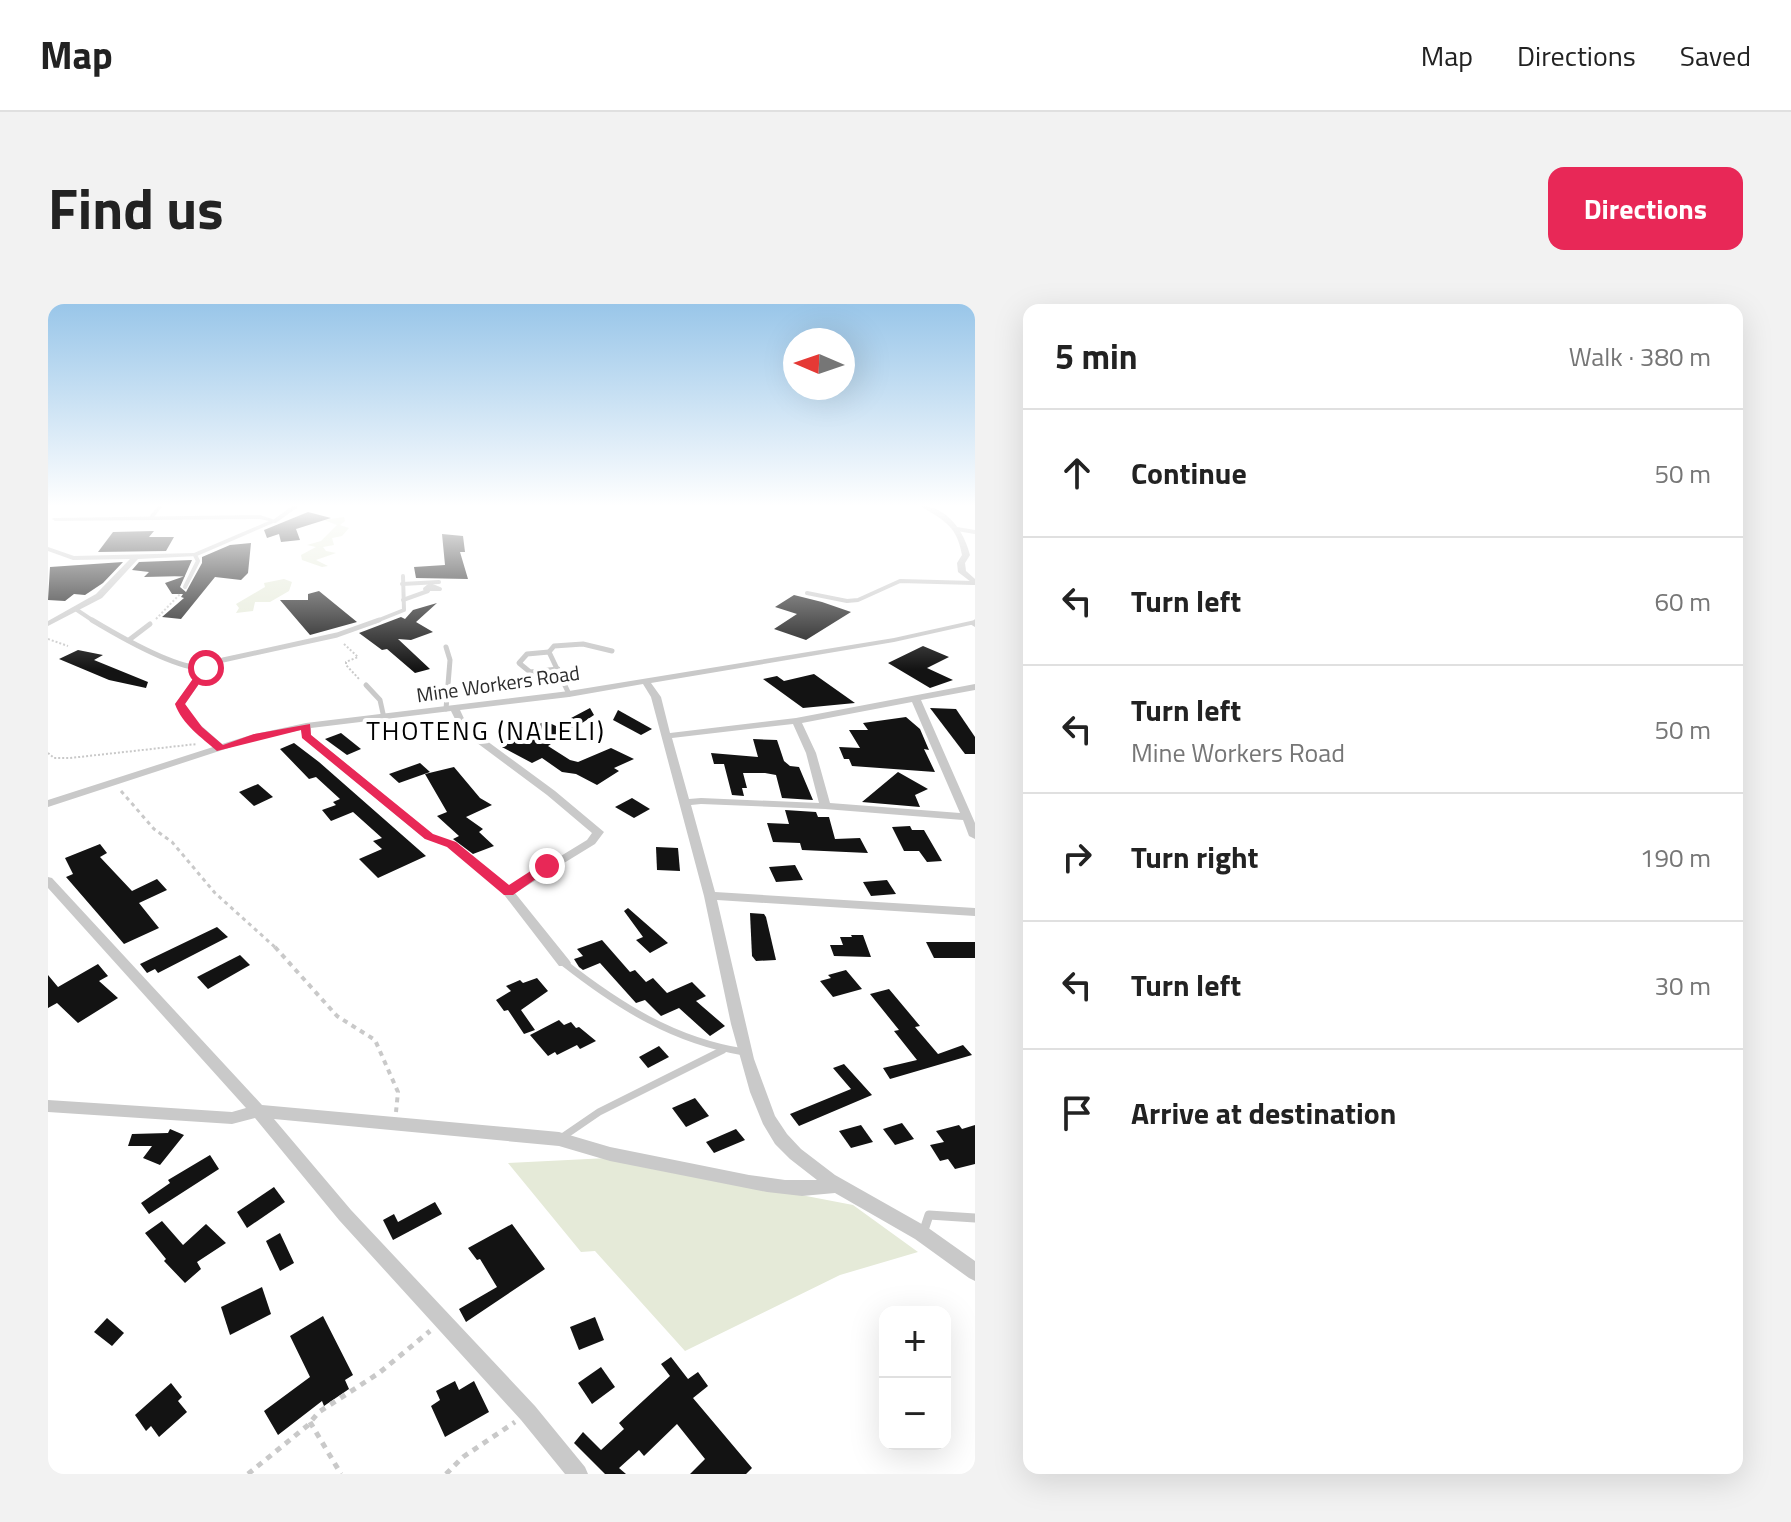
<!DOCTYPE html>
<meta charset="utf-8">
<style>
:root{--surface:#fff;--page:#f2f2f2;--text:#222;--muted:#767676;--line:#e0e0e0;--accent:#e82857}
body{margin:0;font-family:"Titillium Web",sans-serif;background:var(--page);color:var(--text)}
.controls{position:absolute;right:24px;bottom:24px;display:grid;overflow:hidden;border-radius:16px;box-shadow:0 8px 32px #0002}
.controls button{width:72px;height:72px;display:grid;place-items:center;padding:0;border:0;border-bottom:2px solid var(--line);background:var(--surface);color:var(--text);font:40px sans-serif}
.compass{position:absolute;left:735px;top:24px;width:72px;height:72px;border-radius:50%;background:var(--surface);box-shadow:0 8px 32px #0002;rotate:272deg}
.stop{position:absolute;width:24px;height:24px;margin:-18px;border:6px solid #e82857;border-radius:50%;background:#fff}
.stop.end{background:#e82857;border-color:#fff;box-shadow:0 2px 8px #0008}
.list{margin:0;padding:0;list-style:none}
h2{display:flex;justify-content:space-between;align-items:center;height:104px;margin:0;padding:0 32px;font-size:34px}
h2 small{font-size:26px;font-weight:400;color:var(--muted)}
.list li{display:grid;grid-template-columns:52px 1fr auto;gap:24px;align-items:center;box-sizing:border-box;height:128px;padding:0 32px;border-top:2px solid var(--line)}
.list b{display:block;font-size:30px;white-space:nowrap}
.list p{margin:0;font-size:26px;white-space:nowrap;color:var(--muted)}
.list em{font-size:26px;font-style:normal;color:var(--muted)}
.icon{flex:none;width:44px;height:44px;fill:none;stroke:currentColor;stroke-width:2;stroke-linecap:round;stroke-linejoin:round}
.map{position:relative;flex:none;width:927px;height:1170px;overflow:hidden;border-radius:16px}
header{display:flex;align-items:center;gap:48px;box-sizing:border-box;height:112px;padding:0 40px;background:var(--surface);border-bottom:2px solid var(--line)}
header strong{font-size:38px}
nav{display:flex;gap:44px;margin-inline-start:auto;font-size:28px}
.intro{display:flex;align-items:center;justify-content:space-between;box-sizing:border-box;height:192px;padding:0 48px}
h1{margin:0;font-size:56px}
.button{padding:20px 36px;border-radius:16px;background:var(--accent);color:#fff;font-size:28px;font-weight:700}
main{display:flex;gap:48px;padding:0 48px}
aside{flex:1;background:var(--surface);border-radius:16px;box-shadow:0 8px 32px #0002}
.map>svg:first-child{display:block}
.green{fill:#e5ead8}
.building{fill:#131313}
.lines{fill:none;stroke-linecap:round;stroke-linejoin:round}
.path-far3{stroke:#c9c9c9;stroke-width:2;stroke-dasharray:2 2;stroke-linecap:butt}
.path-far2{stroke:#c9c9c9;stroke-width:3;stroke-dasharray:4 4;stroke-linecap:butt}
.path-far1{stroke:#c9c9c9;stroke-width:4;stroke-dasharray:5 5;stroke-linecap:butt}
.path{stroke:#c9c9c9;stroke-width:5;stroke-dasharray:6 6;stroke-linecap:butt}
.service-far3{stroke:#c9c9c9;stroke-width:4}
.service-far2{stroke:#c9c9c9;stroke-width:5}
.service-far1{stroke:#c9c9c9;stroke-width:7}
.service{stroke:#c9c9c9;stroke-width:9}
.minor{fill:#c9c9c9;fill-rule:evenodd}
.tertiary{fill:#c9c9c9;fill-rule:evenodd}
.route{fill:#e82857}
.labels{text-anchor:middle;stroke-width:8;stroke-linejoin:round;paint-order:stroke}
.far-street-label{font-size:20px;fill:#2c2c2c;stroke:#fff}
.neighbourhood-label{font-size:26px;letter-spacing:2px;fill:#000;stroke:#fff}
</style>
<header>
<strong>Map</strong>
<nav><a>Map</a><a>Directions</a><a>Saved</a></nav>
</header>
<div class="intro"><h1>Find us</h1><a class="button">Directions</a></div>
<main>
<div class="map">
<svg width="927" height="1170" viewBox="0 0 927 1170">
<rect width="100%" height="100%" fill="#fff"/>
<g class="green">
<polygon points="289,214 296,213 297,217 292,221 301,224 294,232 284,234 286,241 275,243 278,247 288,249 268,256 280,262 274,263 254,256 253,251 268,243 259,241 273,237 289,221 276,216"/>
<polygon points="236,275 244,278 241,287 222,298 207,298 205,307 188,309 191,304 188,300 217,283 216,279"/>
<polygon points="560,854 805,901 870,948 792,971 637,1047 547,947 533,948 460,859"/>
</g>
<g class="building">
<polygon points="260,208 283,214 248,225 252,236 233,238 231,230 219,234 216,226"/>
<polygon points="106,227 101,233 126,233 118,247 50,248 65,228"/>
<polygon points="394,230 415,232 417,248 412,248 420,275 368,274 366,263 397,261"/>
<polygon points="203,239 200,269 193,276 167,273 133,315 114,313 136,294 133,293 135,290 124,290 117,279 137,272 96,273 101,268 84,266 91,258 144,256 132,283 138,288 154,259 154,253 182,241"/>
<polygon points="75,258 55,279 37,291 26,290 17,297 0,296 2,263"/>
<polygon points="271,287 309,318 262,331 232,296 260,296 260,290"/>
<polygon points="746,291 774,298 803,308 758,336 726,325 749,310 727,303"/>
<polygon points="389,299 368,318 385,328 363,336 350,335 382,365 367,369 339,345 334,346 311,329 353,313 357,315 365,306"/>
<polygon points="875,342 901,353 879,364 905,376 882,384 840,359"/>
<polygon points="30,346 55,351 46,356 100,378 98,384 61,376 11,355"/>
<polygon points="766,370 807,399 755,404 715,375 729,372 736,377"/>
<polygon points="542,404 546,411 500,442 522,456 530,458 563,444 586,455 566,464 571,467 549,481 528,470 514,468 494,454 484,459 452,442 497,417 508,422"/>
<polygon points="882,404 908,405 927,433 927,450 917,450"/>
<polygon points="570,406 604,425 593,431 565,416"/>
<polygon points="858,413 872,425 881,446 876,445 887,468 804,462 801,455 796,455 791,443 812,444 801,426 820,426 815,419"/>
<polygon points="293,429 313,445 299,451 277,435"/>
<polygon points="705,435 729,436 736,457 742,462 751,463 765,496 734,494 728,471 717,469 695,469 699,484 694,484 696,492 684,491 676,460 666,460 663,449 710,453"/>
<polygon points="246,439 271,458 378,552 330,574 311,555 334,545 325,537 334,534 305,508 283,517 274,506 288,501 285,498 292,495 268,473 261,475 232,445"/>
<polygon points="372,459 382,468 351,479 341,470"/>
<polygon points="406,463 432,494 444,501 418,513 435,525 431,528 446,542 425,550 405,535 411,532 389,512 399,508 377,470"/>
<polygon points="850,468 880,485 867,491 872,503 814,498"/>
<polygon points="210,480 225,493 206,502 191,488"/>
<polygon points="584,494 602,505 586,514 567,503"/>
<polygon points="737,506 768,508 770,513 781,513 787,535 812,534 820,549 754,546 752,539 725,538 719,519 741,520"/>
<polygon points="862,522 864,526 876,526 894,557 879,558 871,547 856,547 844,523"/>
<polygon points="52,540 59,549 52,553 84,587 109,575 119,586 91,599 111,624 76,640 18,573 25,570 17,554"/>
<polygon points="608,543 630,544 632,567 609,566"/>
<polygon points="747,561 755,576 728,578 721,563"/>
<polygon points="839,576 848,590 823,592 815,578"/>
<polygon points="580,604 620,639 602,649 588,636 595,633 576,607"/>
<polygon points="702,609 716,610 718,613 728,656 708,657 704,652"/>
<polygon points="169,623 180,633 110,669 107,665 99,669 92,660"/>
<polygon points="803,631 815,631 823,653 786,652 782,641 795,641 792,633 804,633"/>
<polygon points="554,636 582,668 587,666 598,678 605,674 619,689 644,678 658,692 648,697 677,722 662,732 631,704 613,712 597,696 588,699 552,659 535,666 531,663 526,655 535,652 529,645"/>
<polygon points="878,638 927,638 927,654 886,654"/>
<polygon points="192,651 202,661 160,685 149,673"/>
<polygon points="50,660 60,672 51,677 70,694 30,719 9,699 0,704 0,671 10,683"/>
<polygon points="798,666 814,685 785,693 772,677 783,674 780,671"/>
<polygon points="489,674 500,687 473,706 487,726 476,730 460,706 456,707 448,696 463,687 458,682 472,676 475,679"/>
<polygon points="841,685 872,722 867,723 890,750 915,741 924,751 842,775 835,764 869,756 846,727 851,726 822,690"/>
<polygon points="511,716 516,721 523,718 528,724 531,723 548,737 532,745 529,741 509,751 507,748 500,752 482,731"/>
<polygon points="611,742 621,753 600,764 591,753"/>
<polygon points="796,760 824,791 751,822 742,810 803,785 785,764"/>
<polygon points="647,794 661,812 638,823 624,804"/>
<polygon points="854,819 866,835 847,841 835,825"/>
<polygon points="813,821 825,838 803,844 791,827"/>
<polygon points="911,821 914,825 927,821 927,860 907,865 900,855 892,857 882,841 896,838 888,827"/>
<polygon points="122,825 136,831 112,861 95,854 104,842 80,842 84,830 120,829"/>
<polygon points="688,825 697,836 666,849 658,838"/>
<polygon points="162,851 171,865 101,910 93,899 122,879 120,876"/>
<polygon points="226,883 237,898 199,924 189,908"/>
<polygon points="387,898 394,910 345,936 335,916 346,910 350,918"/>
<polygon points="114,917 135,941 158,920 178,939 149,958 153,965 137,979 116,957 118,955 97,929"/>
<polygon points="464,920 497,965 418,1018 411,1005 449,983 432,955 429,956 420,944"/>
<polygon points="232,929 246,959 232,967 218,937"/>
<polygon points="214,983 223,1010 182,1031 173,1003"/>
<polygon points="275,1012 305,1071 297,1076 301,1085 276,1102 274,1097 230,1131 216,1107 262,1073 242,1032"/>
<polygon points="547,1013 556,1036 531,1046 522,1023"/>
<polygon points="59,1014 76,1029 64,1042 46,1028"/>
<polygon points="623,1053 640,1075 650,1068 660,1082 645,1094 704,1164 698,1170 642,1170 657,1155 629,1120 596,1152 591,1146 571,1164 578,1170 557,1170 526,1139 535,1128 553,1146 576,1125 571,1119 622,1072 613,1060"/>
<polygon points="553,1063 567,1083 544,1100 530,1079"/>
<polygon points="407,1077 411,1086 426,1077 441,1108 397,1133 383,1102 392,1096 388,1087"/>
<polygon points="123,1079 134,1093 130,1097 139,1108 111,1133 103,1122 98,1127 87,1111"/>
</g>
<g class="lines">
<g class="path-far3">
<polyline points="108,315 133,289"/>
<polyline points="0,335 20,342"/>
<polyline points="296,340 310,353 298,358 298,361 312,376"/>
<polyline points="0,449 6,454 22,454 149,440"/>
</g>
<g class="path-far2">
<polyline points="73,487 106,525 124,538 167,589 229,645"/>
<polyline points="390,538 403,540 451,580"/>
</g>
<polyline class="path-far1" points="227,643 289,712 327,736 350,788 348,808"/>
<g class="path">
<polyline points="262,1118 293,1170"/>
<polyline points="200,1170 259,1122 271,1108 331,1069 382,1027"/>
<polyline points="398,1170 415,1153 467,1118"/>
</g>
<g class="service-far3">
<polyline points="103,214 112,202"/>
<polyline points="227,217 248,202"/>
<polyline points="909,225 927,228"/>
<polyline points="354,280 391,278"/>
<polygon points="382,281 392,285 377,285"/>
<polyline points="137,283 150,257 147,251"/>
<polyline points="759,289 799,297 810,296 852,277 926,279"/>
<polyline points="355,296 380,287"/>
<polyline points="29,306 47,318"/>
<polyline points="326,318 356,306 355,272"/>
</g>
<g class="service-far2">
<path d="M44 316C69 331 128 366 157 364 163 363 170 358 175 356L289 331 331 316"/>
<polyline points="81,336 102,320"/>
<polyline points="398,343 402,356 398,405"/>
<polyline points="501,348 479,350 471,359 482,368 510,365"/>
<polyline points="318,381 332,396 336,414"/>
<polyline points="521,390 501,348 506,342 535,340 564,347"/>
</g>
<g class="service-far1">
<path d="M516 659C571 702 626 737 696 748"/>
<polyline points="513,834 551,808 675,746"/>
</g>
<polyline class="service" points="875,929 881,911 927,914"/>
<g class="minor">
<path d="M872 202C899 202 916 227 922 251L917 259 918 267 927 275V281L910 268 909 259 914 251C909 222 896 216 872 202Z"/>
<polygon points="212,211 230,217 149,252 90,255 54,294 0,322 0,317 48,290 82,255 25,256 0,247 0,243 26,252 146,249 221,217 212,215 7,217 4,215 5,214"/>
<path d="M927 316V320L846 338 603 379 613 393 622 429 748 414 927 380V386L873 396 927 519V535L921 532 915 516 777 505 653 500 643 501 667 588 927 604V612L669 596 706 755 727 812 739 830 753 845 787 871 879 923 927 957V977L921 974 867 935 787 889 754 892 719 888 562 857 511 842 226 815 303 906 487 1102 537 1163 540 1170H517L473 1116 291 916 207 814 184 820 0 808V796L184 808 198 804 0 584V573L4 574 214 801 511 828 562 843 701 871 737 876H769L742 855 727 840 715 820 702 788 683 720 656 592 603 393 595 380 521 393 412 406 420 423 507 487 556 528 547 540 467 589 521 656 523 659 521 662H511L454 588 539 536 544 529 499 491 413 427 403 407 263 424V431L385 531 387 533 385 535H377L255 434 253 426 208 435 0 503V496L165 443 141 421 127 400 155 362 158 361 162 364 137 400 148 417 174 440 203 431 258 419 521 387 846 334ZM864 398 912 509 782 499 768 449 754 419ZM745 420 758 449 771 499 653 494 641 495 624 434Z"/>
</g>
<polygon class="tertiary" points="927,315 927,323 922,320"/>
</g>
<linearGradient id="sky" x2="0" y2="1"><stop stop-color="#99c6e9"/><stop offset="0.55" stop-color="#fff"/><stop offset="1" stop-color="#fff" stop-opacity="0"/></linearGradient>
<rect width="927" height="366" fill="url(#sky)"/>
<path class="route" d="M154 362 162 364 137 400 154 423 175 441 206 430 262 420 263 431 385 530 408 538 461 581 495 559 506 562 465 591H456L399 543 377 535 254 434 253 426 169 447C154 434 134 420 127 400Z"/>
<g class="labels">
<g class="far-street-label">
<text transform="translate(450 380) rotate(-8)" y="7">Mine Workers Road</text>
</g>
<g class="neighbourhood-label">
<text x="438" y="436">THOTENG (NALELI)</text>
</g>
</g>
</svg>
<div class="controls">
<button>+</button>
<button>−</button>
</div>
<svg class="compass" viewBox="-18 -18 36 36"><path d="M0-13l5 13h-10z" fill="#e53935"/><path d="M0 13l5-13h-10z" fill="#767676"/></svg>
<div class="stop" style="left:158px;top:364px"></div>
<div class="stop end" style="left:499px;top:562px"></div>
</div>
<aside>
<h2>5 min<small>Walk · 380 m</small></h2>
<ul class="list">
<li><svg class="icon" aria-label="ahead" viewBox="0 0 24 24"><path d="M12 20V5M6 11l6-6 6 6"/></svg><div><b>Continue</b></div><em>50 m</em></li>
<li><svg class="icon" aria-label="left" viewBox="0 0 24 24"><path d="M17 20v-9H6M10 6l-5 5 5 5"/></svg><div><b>Turn left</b></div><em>60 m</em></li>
<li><svg class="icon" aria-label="left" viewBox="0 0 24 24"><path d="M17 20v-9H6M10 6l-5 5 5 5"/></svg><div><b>Turn left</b><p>Mine Workers Road</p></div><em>50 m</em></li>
<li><svg class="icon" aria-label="right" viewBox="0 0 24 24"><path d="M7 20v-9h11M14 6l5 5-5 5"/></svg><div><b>Turn right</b></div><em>190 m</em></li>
<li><svg class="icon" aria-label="left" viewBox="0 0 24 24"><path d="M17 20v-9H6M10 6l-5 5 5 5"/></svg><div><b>Turn left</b></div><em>30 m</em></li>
<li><svg class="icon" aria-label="arrive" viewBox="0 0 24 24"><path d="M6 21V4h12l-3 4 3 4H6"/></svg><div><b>Arrive at destination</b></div></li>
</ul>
</aside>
</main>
